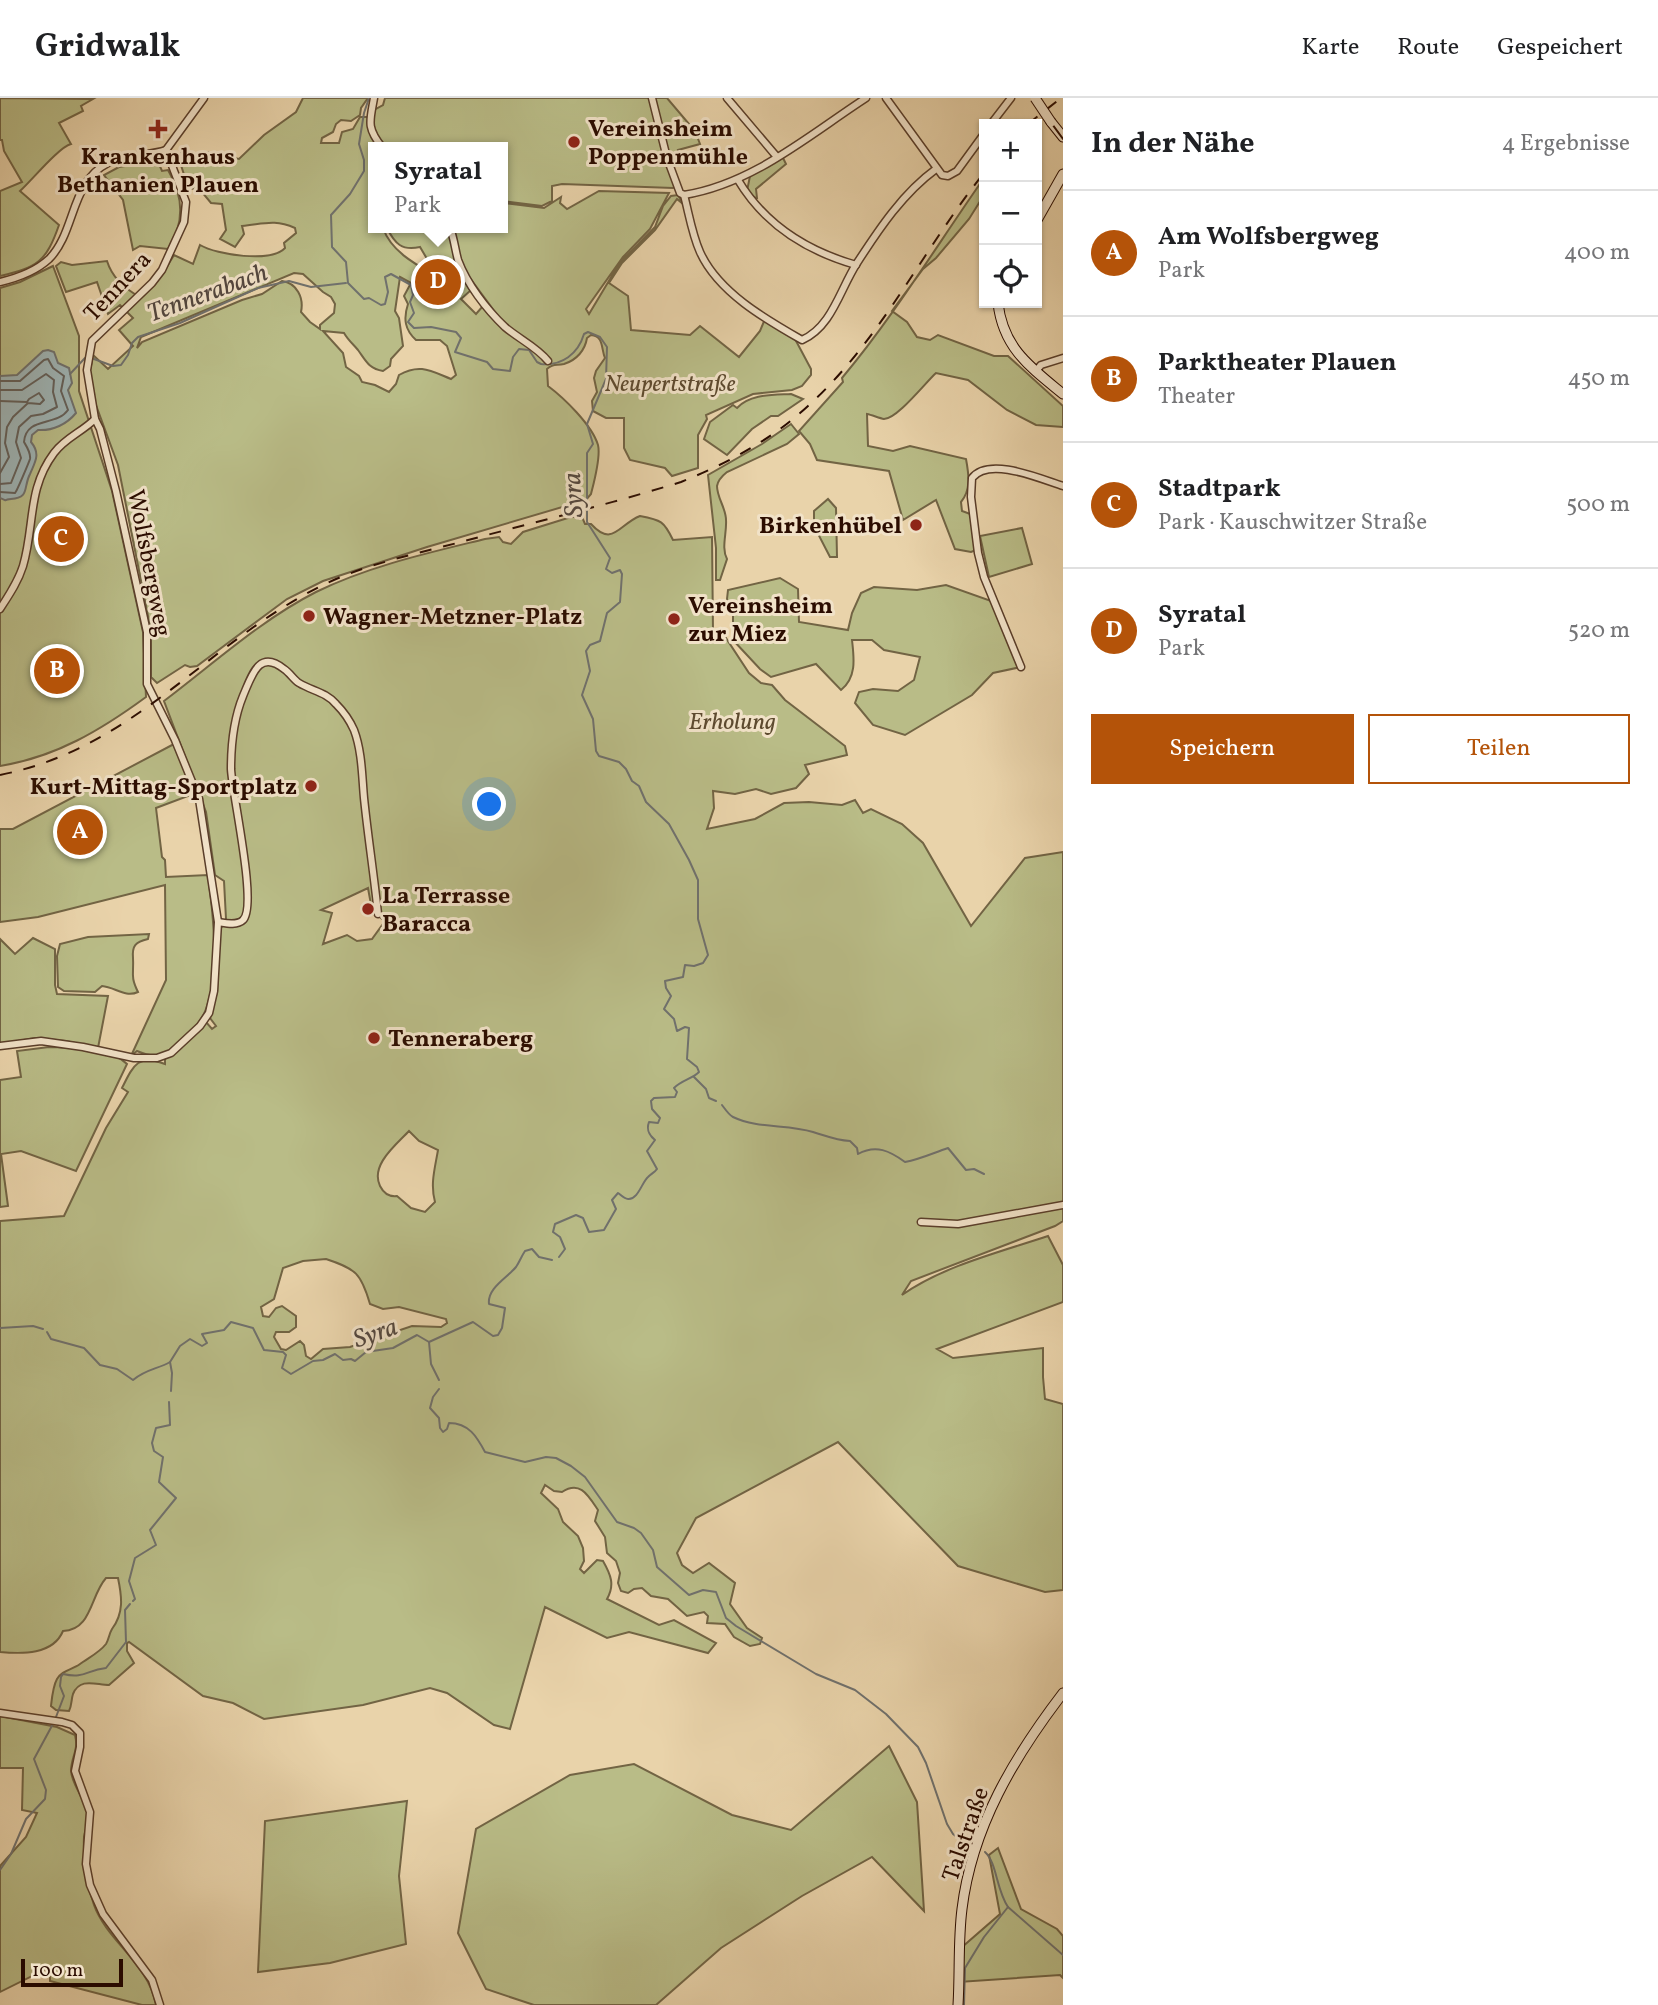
<!DOCTYPE html>
<html lang="de">
<meta charset="utf-8">
<style>
:root{--surface:#fff;--page:#f6f6f6;--text:#202124;--muted:#757577;--line:#e0e0e0;--accent:#b45309}
body{margin:0;font-family:Vollkorn,serif;background:var(--page);color:var(--text)}
.controls{position:absolute;right:21px;top:21px;display:grid;overflow:hidden;border-radius:0px;box-shadow:0 2px 5px #0004}
.controls button{width:63px;height:63px;display:grid;place-items:center;padding:0;border:0;border-bottom:2px solid var(--line);background:var(--surface);color:var(--text);font:35px sans-serif}
.scale{position:absolute;left:21px;bottom:18px;width:102px;box-sizing:border-box;padding-left:7px;border:4px solid #2b0c00;border-top:0;font-size:19px;line-height:24px;white-space:nowrap;color:#2b0c00;-webkit-text-stroke:5px #f1e2c8;paint-order:stroke}
.you{position:absolute;left:490px;top:707px;width:24px;height:24px;margin:-18px;border:5px solid #fff;border-radius:50%;background:#1a73e8;box-shadow:0 0 0 10px #1a73e833}
.badge{display:grid;place-items:center;width:46px;height:46px;border-radius:50%;background:var(--accent);color:#fff;font-size:23px;font-weight:700}
.pin{position:absolute;translate:-50% -50%;border:4px solid #fff;box-shadow:0 2px 7px #0006}
.popup{position:absolute;left:368px;top:44px;width:140px;height:91px;box-sizing:border-box;display:grid;place-content:center;border-radius:0px;background:var(--surface);filter:drop-shadow(0 2px 5px #0005);font-size:23px;white-space:nowrap;color:var(--muted)}
.popup b{font-size:26px;color:var(--text)}
.popup::after{content:'';position:absolute;left:50%;top:100%;margin-left:-14px;border:14px solid transparent;border-top-color:var(--surface)}
.list{margin:0;padding:0;list-style:none}
h2{display:flex;justify-content:space-between;align-items:center;height:91px;margin:0;padding:0 28px;font-size:30px}
h2 small{font-size:23px;font-weight:400;color:var(--muted)}
.list li{display:grid;grid-template-columns:46px 1fr auto;gap:21px;align-items:center;box-sizing:border-box;height:126px;padding:0 28px;border-top:2px solid var(--line)}
.list b{display:block;font-size:26px;white-space:nowrap}
.list p{margin:0;font-size:23px;white-space:nowrap;color:var(--muted)}
.list em{font-size:23px;font-style:normal;color:var(--muted)}
.actions{display:flex;gap:14px;padding:21px 28px}
.actions a{flex:1;padding:16px 0;border:2px solid var(--accent);border-radius:0px;text-align:center;font-size:24px;color:var(--accent)}
.actions .main{background:var(--accent);color:#fff}
.icon{flex:none;width:38px;height:38px;fill:none;stroke:currentColor;stroke-width:2;stroke-linecap:round;stroke-linejoin:round}
.map{position:relative;flex:none;width:1063px;height:1907px;overflow:hidden}
header{display:flex;align-items:center;gap:42px;box-sizing:border-box;height:98px;padding:0 35px;background:var(--surface);border-bottom:2px solid var(--line)}
header strong{font-size:33px}
nav{display:flex;gap:38px;margin-inline-start:auto;font-size:24px}
main{display:flex}
aside{flex:1;background:var(--surface)}
.map>svg:first-child{display:block}
.green{fill:#b9bc87;stroke:#726444;stroke-width:2;fill-rule:evenodd}
.water{fill:#9eb4b5;stroke:#70716d;stroke-width:2}
.lines{fill:none;stroke-linecap:round;stroke-linejoin:round}
.shore{stroke:#64605a;stroke-width:2}
.stream{stroke:#70716d;stroke-width:2}
.street-casing{stroke:#5a3e2a;stroke-width:9}
.secondary-casing{stroke:#2b0c00;stroke-width:11}
.street{stroke:#f1e2c8;stroke-width:6}
.secondary{stroke:#f1e2c8;stroke-width:9}
.tram{stroke:#2b0c00;stroke-width:2}
.rail{stroke:#2b0c00;stroke-width:2;stroke-dasharray:12 12;stroke-linecap:butt}
.secondary-bridge-casing{stroke:#2b0c00;stroke-width:11;stroke-linecap:butt}
.secondary-bridge{stroke:#f1e2c8;stroke-width:9}
.poi-dot{fill:#8f2418;stroke:#f1e2c8;stroke-width:2.5}
.labels{text-anchor:middle;stroke-width:6;stroke-linejoin:round;paint-order:stroke}
.poi-label{font-size:24px;font-weight:bold;fill:#2b0c00;stroke:#f1e2c8;text-anchor:start}
.street-label{font-size:24px;fill:#2b0c00;stroke:#f1e2c8}
.park-label{font-size:24px;font-style:italic;fill:#5d4a2f;stroke:#f1e2c8}
.water-label{font-size:26px;font-style:italic;fill:#53473f;stroke:#f1e2c8}
</style>
<header>
<strong>Gridwalk</strong>
<nav><a>Karte</a><a>Route</a><a>Gespeichert</a></nav>
</header>
<main>
<div class="map">
<svg width="1063" height="1907" viewBox="0 0 1063 1907">
<rect width="100%" height="100%" fill="#e9d3aa"/>
<filter id="stains"><feTurbulence type="fractalNoise" baseFrequency=".00286" numOctaves="4"/><feColorMatrix values="0 0 0 0 .2 0 0 0 0 .09 0 0 0 0 .02 0 0 0 .5 -.17"/></filter>
<radialGradient id="worn" r=".72"><stop offset=".6" stop-color="#630" stop-opacity="0"/><stop offset="1" stop-color="#630" stop-opacity=".3"/></radialGradient>
<g class="green">
<path d="M0 0 93 1 81 8 83 13 59 25 71 46C59 49 32 82 20 93L59 127C46 164 38 169 0 178V93L22 84 4 53 2 42H0Z"/>
<path d="M303 0H368L361 10 360 17 351 23 341 22 336 26 333 34 322 40 321 45H339L342 34 353 31 360 19H371L374 12 383 7 385 0H650L657 34 675 88 673 90 562 86 552 88V103L542 108 503 103V49H373V130H383C392 156 421 169 443 182L449 173 433 171 420 149C402 153 395 146 387 130H447L453 148 455 165 471 192 461 201 476 216 483 208 513 239 514 233 501 222 464 172 451 130H503V105L544 110 561 99 560 105 567 111 599 93 669 95 650 131 623 159 586 211 589 216 619 166 655 129 663 108 671 98 678 97 683 106 677 101 655 132 622 165 609 185 628 198 631 232 690 237 700 228 739 259 760 233 765 221 795 241 811 271V277L802 288 792 292 753 296 706 317 707 321 698 337V370L672 378 665 370 630 362 624 350V320H606L593 313 592 303 597 294 594 280 596 273 605 260C601 251 604 238 591 237L587 240C585 252 577 262 564 266 556 268 554 265 547 271L548 288C564 300 592 327 598 347 601 359 594 384 591 396L586 402 427 449 323 483 287 501 197 568 190 569 185 567 157 585 151 579V533L118 367 93 299 90 273 93 257 108 271 133 248 119 232 133 220 120 207 108 216 97 184 66 194 56 168 61 164 72 167 107 163C112 179 125 191 140 199L165 172 174 157 193 166 200 147C217 157 271 165 285 150L284 145 296 135 295 130C274 121 264 126 242 128L244 136 235 149 220 141 226 132 222 106 211 105 202 94 188 89 179 61 181 53 195 58 207 54 239 61 264 37 296 14ZM294 175 303 176 323 194 331 199 335 206 334 215 320 227V231L310 224 301 214C304 200 297 185 282 183L262 196 242 202 142 244 137 250 141 239ZM400 179 411 185 404 198 408 206C403 221 405 232 416 242H440L447 248 456 277 451 281C431 273 420 265 399 277L396 286 389 294 375 287 362 284 359 278 346 269 343 255 323 233 344 235C348 242 353 246 358 252 366 263 369 271 383 273L390 268 391 261 403 248 399 220 395 213Z"/>
<polygon points="655,0 667,0 695,33 700,46 678,52 679,55 669,58"/>
<polygon points="782,58 784,59 783,60 786,66 756,91 757,100 752,99 747,93 750,78"/>
<path d="M137 66H159L162 73 168 72C184 99 185 125 168 151L140 148 133 152 123 102 104 77 119 69Z"/>
<path d="M984 80V97L969 121 936 160 923 171 892 213 907 224 917 239 930 242 938 237 994 258H1008L1063 308V329L1036 327 1007 312 968 282 936 275C925 285 897 321 884 321 879 320 872 317 867 316L868 348 893 353 910 348 966 361C969 377 971 392 961 404L962 413 973 417 976 452 971 454 955 451 936 402 903 422 889 373 817 362 810 346 799 333 843 284 842 280C894 218 937 147 984 80Z"/>
<path d="M53 168 79 238V293L112 393 143 534 146 599C101 632 56 659 0 668V190L20 184Z"/>
<path d="M791 296 803 301 778 318H771L752 331 727 357 704 341 710 324 733 307 737 310C750 296 772 297 791 296Z"/>
<path d="M791 326 799 336 787 346 727 374C722 378 718 382 717 388 717 400 726 410 726 422 727 435 721 450 727 461L720 482H716V450L708 377 762 346Z"/>
<polygon points="828,401 836,410 837,459 830,459 814,428 814,413"/>
<path d="M640 418C661 422 664 423 673 442L712 439 713 533 720 531 749 575 761 585 772 587 785 602 845 648 847 657 805 667 809 676 796 690 771 696 756 691 735 696 713 693 714 710 707 731 755 721 784 705 809 704 842 707 855 702 863 715 871 711 902 726 923 745 971 828 1025 760 1063 754V1123L1055 1128 911 1183 902 1197C943 1168 1000 1154 1048 1138L1063 1167V1204L937 1251 953 1260 1043 1250V1279L1045 1301 1063 1306V1492L1045 1494 958 1468 838 1344 696 1420 677 1455 682 1467 693 1475 709 1465 735 1485 730 1506 747 1530 762 1540 760 1546 750 1548 734 1539 725 1526 707 1525 708 1518 704 1514 687 1518 668 1501 651 1498 642 1490 634 1491 628 1495 621 1493 618 1485 620 1475 616 1463 607 1455 605 1439 595 1423 598 1412C588 1397 580 1382 562 1394L554 1393 545 1387 541 1395 558 1411 563 1424 578 1438 583 1450 584 1463 580 1471 584 1475 597 1462 603 1463C611 1477 615 1487 607 1501L659 1527 674 1522 716 1545 708 1555 629 1534 607 1540 545 1509 510 1631 494 1627 447 1595 430 1590 363 1607 264 1621 233 1605 203 1598 129 1544 127 1545V1553L134 1565 109 1587C96 1587 80 1579 73 1596 71 1602 72 1607 69 1613L56 1612 51 1608C52 1599 53 1588 57 1581 62 1572 72 1572 80 1566 88 1560 99 1555 106 1546 109 1541 109 1536 112 1531 124 1515 122 1499 118 1480H106C90 1498 92 1532 63 1533 53 1557 22 1556 0 1554V1123L64 1118 106 1030 128 994 122 990C133 968 138 955 165 966V961L198 934 206 924 212 931 216 928 210 920 217 894 220 832 226 821 224 783 215 777 206 714 164 603C213 566 261 522 316 494 369 468 428 455 485 441L499 439 503 444 511 446 523 434 571 419H582L585 426H591C613 450 619 426 640 418ZM368 790C371 806 370 813 385 823L372 841 357 843 347 837 323 846 332 815 321 812ZM409 1033 419 1043 438 1052C435 1070 430 1086 435 1104L425 1114 411 1110 397 1098C389 1099 384 1096 380 1088 370 1067 396 1047 409 1033ZM326 1161C356 1171 361 1175 370 1206L383 1211 399 1209 446 1221 447 1225 441 1229 412 1228 350 1249 323 1251 311 1261 306 1258 304 1247 300 1243 286 1252 281 1251 274 1239 276 1234H289L296 1229V1218L282 1208 276 1210 269 1219 263 1218 261 1209 274 1201 283 1170 303 1163Z"/>
<polygon points="1022,430 1032,466 989,479 980,438"/>
<path d="M780 480 798 491 799 524 848 532 852 515 861 495 874 489 917 492 946 487 994 504 1021 569 993 575 972 597 905 637 873 627 855 605 859 594 873 591 898 593 914 582 920 559 884 552 872 542H852C854 560 857 579 841 592L816 566 771 579 760 571 733 542V516L727 501 728 492Z"/>
<path d="M174 646 190 685 185 692 188 698 156 710 162 759 165 762 166 779 208 777C213 815 220 873 206 911 201 925 190 934 179 944 165 958 155 961 137 953L131 958 166 882 165 787 38 819 0 824V731H13Z"/>
<path d="M149 836 148 841C135 844 132 848 133 860 134 876 130 878 138 894 125 900 115 889 102 888L95 894 64 893 58 889 57 858 60 846 88 839Z"/>
<polygon points="33,840 55,851 55,887 57,896 108,898 98,950 66,943 35,940 0,946 0,841 15,856"/>
<path d="M49 949C71 950 110 949 127 966L76 1073 21 1053 1 1056 8 1108 0 1109V982L21 979 17 953Z"/>
<path d="M0 1618 57 1629 75 1637C79 1653 71 1659 71 1673 72 1688 87 1703 88 1718 89 1725 85 1732 84 1739 83 1763 86 1784 94 1807 107 1843 149 1866 156 1907H142L50 1883V1869L0 1894V1768L26 1739 37 1715 22 1712 23 1670H0Z"/>
<polygon points="889,1648 917,1704 924,1813 872,1759 802,1798 721,1850 656,1907 534,1907 486,1891 458,1835 476,1731 570,1677 634,1666 732,1717 791,1732"/>
<polygon points="407,1703 399,1778 406,1846 330,1865 258,1874 265,1723"/>
<polygon points="998,1750 1021,1811 1057,1831 1063,1838 1063,1880 1060,1877 959,1884 961,1850 1000,1816 989,1757"/>
</g>
<path class="water" d="M48 252 54 254 58 265 69 270 72 285 68 292 76 315C67 326 53 333 38 332L32 337 31 344C41 356 35 364 30 376 23 389 30 400 11 401 1 402 10 404 0 400V278L17 277 43 253Z"/>
<g class="lines">
<g class="shore">
<path d="M0 283H20L44 262 48 261 53 270 64 278 61 293 68 312C56 329 26 318 24 344 27 349 31 355 30 361 29 364 17 393 15 395L0 394"/>
<polyline points="0,292 22,292 46,276 54,282 53,294 57,309 43,316 31,318 19,329 16,344 21,360 11,385 0,386"/>
<polyline points="0,303 27,304 29,301 39,295 44,302 40,306 28,305 13,319 7,329 5,345 9,359 0,375"/>
</g>
<g class="stream">
<path d="M369 0 364 15 359 46 364 62V73L350 96 331 117 332 149 346 164 348 185 364 201 369 200 381 207 385 206 388 194 385 179 391 176 411 187 413 197 410 204 414 215 408 224 414 230 431 229 456 234 461 240 455 254 487 264 493 271 510 273 513 259 519 251 529 252 537 264 541 266C562 268 578 256 584 236L588 234 600 239 607 249 606 281 587 326 593 346 587 355V424L610 460 606 471 612 475 620 472 622 476 620 504 607 515 600 543 590 547 586 553 590 573 582 597 593 621 596 653 599 658 619 664 626 671 632 683 639 688 646 704 669 726 689 762 698 782V821L708 857 703 865 694 868 685 867 683 879 665 883 666 890 671 898 664 911 674 921 677 933 685 929 689 930 687 961 697 969 699 974C692 981 682 982 674 990L677 994 675 999 654 1000 651 1003 652 1011 660 1020 658 1025 649 1024C646 1032 649 1037 655 1042L647 1053 657 1071C655 1074 651 1076 648 1079 642 1084 638 1102 628 1101 624 1101 621 1097 618 1095L612 1102 616 1111 604 1132 589 1134 583 1120 576 1117 555 1126 553 1134 560 1139 565 1151 559 1159"/>
<polyline points="94,261 113,268 121,267 128,257 132,245 138,239 180,225 258,190 289,183 311,189 346,185"/>
<polyline points="70,276 85,260"/>
<polyline points="694,979 706,991 709,1000 716,1003"/>
<path d="M722 1007C725 1011 729 1017 733 1019 758 1031 787 1026 813 1034 827 1038 834 1042 850 1043L857 1050 858 1056C876 1046 890 1053 905 1064 921 1061 933 1055 948 1050L966 1072 974 1071 984 1076"/>
<polyline points="0,1230 33,1228 43,1231"/>
<path d="M47 1234 51 1241 84 1250 100 1267 117 1271 133 1282C146 1271 158 1271 170 1264"/>
<polyline points="429,1244 431,1266 439,1282"/>
<path d="M439 1291 433 1299 430 1310 439 1320 440 1330 443 1334 447 1331 449 1325C469 1325 477 1339 485 1354L525 1364 546 1359 556 1360 571 1368 585 1379 617 1424 634 1430 641 1435 653 1452 657 1469 689 1497 703 1492 716 1494 726 1520 736 1528 816 1576 855 1592 886 1616 918 1649 926 1665 947 1726 953 1736 970 1749"/>
<path d="M171 1293 172 1275 170 1264 180 1248 190 1241 202 1248 207 1245 202 1236 224 1232 231 1224 253 1230 264 1252 283 1254 286 1257 282 1270 291 1276 313 1263 323 1262 335 1256 343 1262 351 1261 355 1263 366 1254 393 1250 417 1237 429 1244 473 1224 493 1238 498 1237 502 1230 505 1210 489 1206C487 1190 507 1180 516 1169 520 1163 521 1159 525 1153L532 1151 539 1159 552 1162"/>
<polyline points="133,1503 135,1501 129,1483 135,1460 156,1447 150,1432 176,1400 159,1384 163,1359 154,1353 152,1345 156,1330 170,1327 169,1304"/>
<path d="M56 1619 64 1598 60 1588 61 1579 63 1576C85 1581 86 1572 106 1570L126 1544 125 1512 130 1506"/>
<polyline points="0,1772 11,1756 26,1721 45,1701 46,1692 34,1661 54,1624"/>
<polyline points="1008,1809 1063,1857"/>
<path d="M964 1907 965 1870 984 1839 1008 1809C996 1791 997 1765 985 1754"/>
</g>
<g class="street-casing">
<g id="street">
<path d="M374 0C370 23 366 29 382 49"/>
<path d="M652 0 667 60 680 95 684 97C689 116 692 136 700 154 718 194 765 221 802 242 832 229 840 191 857 165 879 131 903 95 936 71"/>
<polyline points="727,0 777,59"/>
<polyline points="886,0 942,77 948,78 957,73 984,36"/>
<polyline points="991,26 1011,0"/>
<polyline points="166,52 204,0"/>
<path d="M738 82C765 127 807 153 856 167"/>
<path d="M684 97C753 86 809 37 866 0"/>
<path d="M450 130C454 140 455 151 458 162 467 186 486 211 505 229 519 241 537 249 548 263"/>
<path d="M0 184C17 180 36 173 49 161 76 134 70 84 108 65 125 56 148 58 166 52"/>
<polyline points="1036,273 1041,267 1063,260"/>
<path d="M0 511C9 497 18 484 23 468 35 427 27 391 54 355 65 340 82 334 95 321"/>
<path d="M1021 569 984 479 978 455 971 399 972 380C989 358 1041 381 1063 388"/>
<path d="M218 824C225 825 237 828 243 822 258 808 232 696 231 671 231 647 234 620 243 598 252 577 259 551 284 571 290 575 294 582 299 585 312 593 326 594 336 606 343 613 350 623 354 632 362 653 362 678 364 700 368 739 374 777 378 816"/>
<polyline points="0,948 41,943 83,949 134,960 157,960 171,955 200,928 209,915 214,893 218,824 199,701 175,642 147,586 147,534 116,393 100,331 95,321 87,272 92,243 152,185 162,172 184,124 186,104 166,52"/>
<polyline points="921,1124 958,1126 1063,1107"/>
<polyline points="0,1615 62,1624 72,1627 80,1635 80,1649 75,1673 90,1714 86,1766 90,1787 103,1816 152,1882 160,1907"/>
</g>
</g>
<g class="secondary-casing">
<g id="secondary">
<polyline points="1051,24 1063,39"/>
<polyline points="1037,122 1063,76"/>
<path d="M998 205C1003 250 1030 269 1063 296"/>
<path d="M958 1907C960 1875 958 1842 962 1811 972 1729 1014 1659 1063 1595"/>
</g>
</g>
<use href="#street" class="street"/>
<use href="#secondary" class="secondary"/>
<polyline class="tram" points="1033,0 1063,41"/>
<g class="rail">
<polyline points="1028,26 1061,0"/>
<path d="M0 677C135 650 205 546 321 488 363 467 411 457 457 445 531 425 607 407 681 384 728 365 771 342 808 308 881 242 923 151 984 75"/>
</g>
<g class="secondary-bridge-casing">
<polyline id="secondary-bridge" points="1035,0 1051,24"/>
</g>
<use href="#secondary-bridge" class="secondary-bridge"/>
</g>
<g class="poi-dot">
<path d="M154.5 20.5h7v7h7v7h-7v7h-7v-7h-7v-7h7z"/>
<circle cx="574" cy="44" r="7"/>
<circle cx="916" cy="427" r="7"/>
<circle cx="309" cy="518" r="7"/>
<circle cx="674" cy="521" r="7"/>
<circle cx="311" cy="688" r="7"/>
<circle cx="368" cy="811" r="7"/>
<circle cx="374" cy="940" r="7"/>
</g>
<g class="labels">
<g class="poi-label">
<text x="588" y="38">Vereinsheim<tspan x="588" dy="28">Poppenmühle</tspan></text>
<text x="158" y="66" text-anchor="middle">Krankenhaus<tspan x="158" dy="28">Bethanien Plauen</tspan></text>
<text x="902" y="435" text-anchor="end">Birkenhübel</text>
<text x="688" y="515">Vereinsheim<tspan x="688" dy="28">zur Miez</tspan></text>
<text x="323" y="526">Wagner-Metzner-Platz</text>
<text x="297" y="696" text-anchor="end">Kurt-Mittag-Sportplatz</text>
<text x="382" y="805">La Terrasse<tspan x="382" dy="28">Baracca</tspan></text>
<text x="388" y="948">Tenneraberg</text>
</g>
<g class="street-label">
<text transform="translate(117 188) rotate(-47)" y="8">Tennera</text>
<text transform="translate(150 465) rotate(79)" y="8">Wolfsbergweg</text>
<text transform="translate(965 1736) rotate(-71)" y="8">Talstraße</text>
</g>
<g class="park-label">
<text x="670" y="293">Neupertstraße</text>
<text x="732" y="631">Erholung</text>
</g>
<g class="water-label">
<text transform="translate(207 194) rotate(-20)" y="9">Tennerabach</text>
<text transform="translate(572 397) rotate(-93)" y="9">Syra</text>
<text transform="translate(375 1234) rotate(-19)" y="9">Syra</text>
</g>
</g>
<rect width="100%" height="100%" filter="url(#stains)"/>
<rect width="100%" height="100%" fill="url(#worn)"/>
</svg>
<div class="controls">
<button>+</button>
<button>−</button>
<button><svg class="icon" aria-label="locate" viewBox="0 0 24 24"><circle cx="12" cy="12" r="6"/><path d="M12 2v4M12 18v4M2 12h4M18 12h4"/></svg></button>
</div>
<div class="scale">100 m</div>
<div class="you"></div>
<div class="pin badge" style="left:80px;top:734px">A</div>
<div class="pin badge" style="left:57px;top:573px">B</div>
<div class="pin badge" style="left:61px;top:441px">C</div>
<div class="pin badge" style="left:438px;top:184px">D</div>
<div class="popup"><b>Syratal</b>Park</div>
</div>
<aside>
<h2>In der Nähe<small>4 Ergebnisse</small></h2>
<ul class="list">
<li><span class="badge">A</span><div><b>Am Wolfsbergweg</b><p>Park</p></div><em>400 m</em></li>
<li><span class="badge">B</span><div><b>Parktheater Plauen</b><p>Theater</p></div><em>450 m</em></li>
<li><span class="badge">C</span><div><b>Stadtpark</b><p>Park · Kauschwitzer Straße</p></div><em>500 m</em></li>
<li><span class="badge">D</span><div><b>Syratal</b><p>Park</p></div><em>520 m</em></li>
</ul>
<div class="actions"><a class="main">Speichern</a><a>Teilen</a></div>
</aside>
</main>
